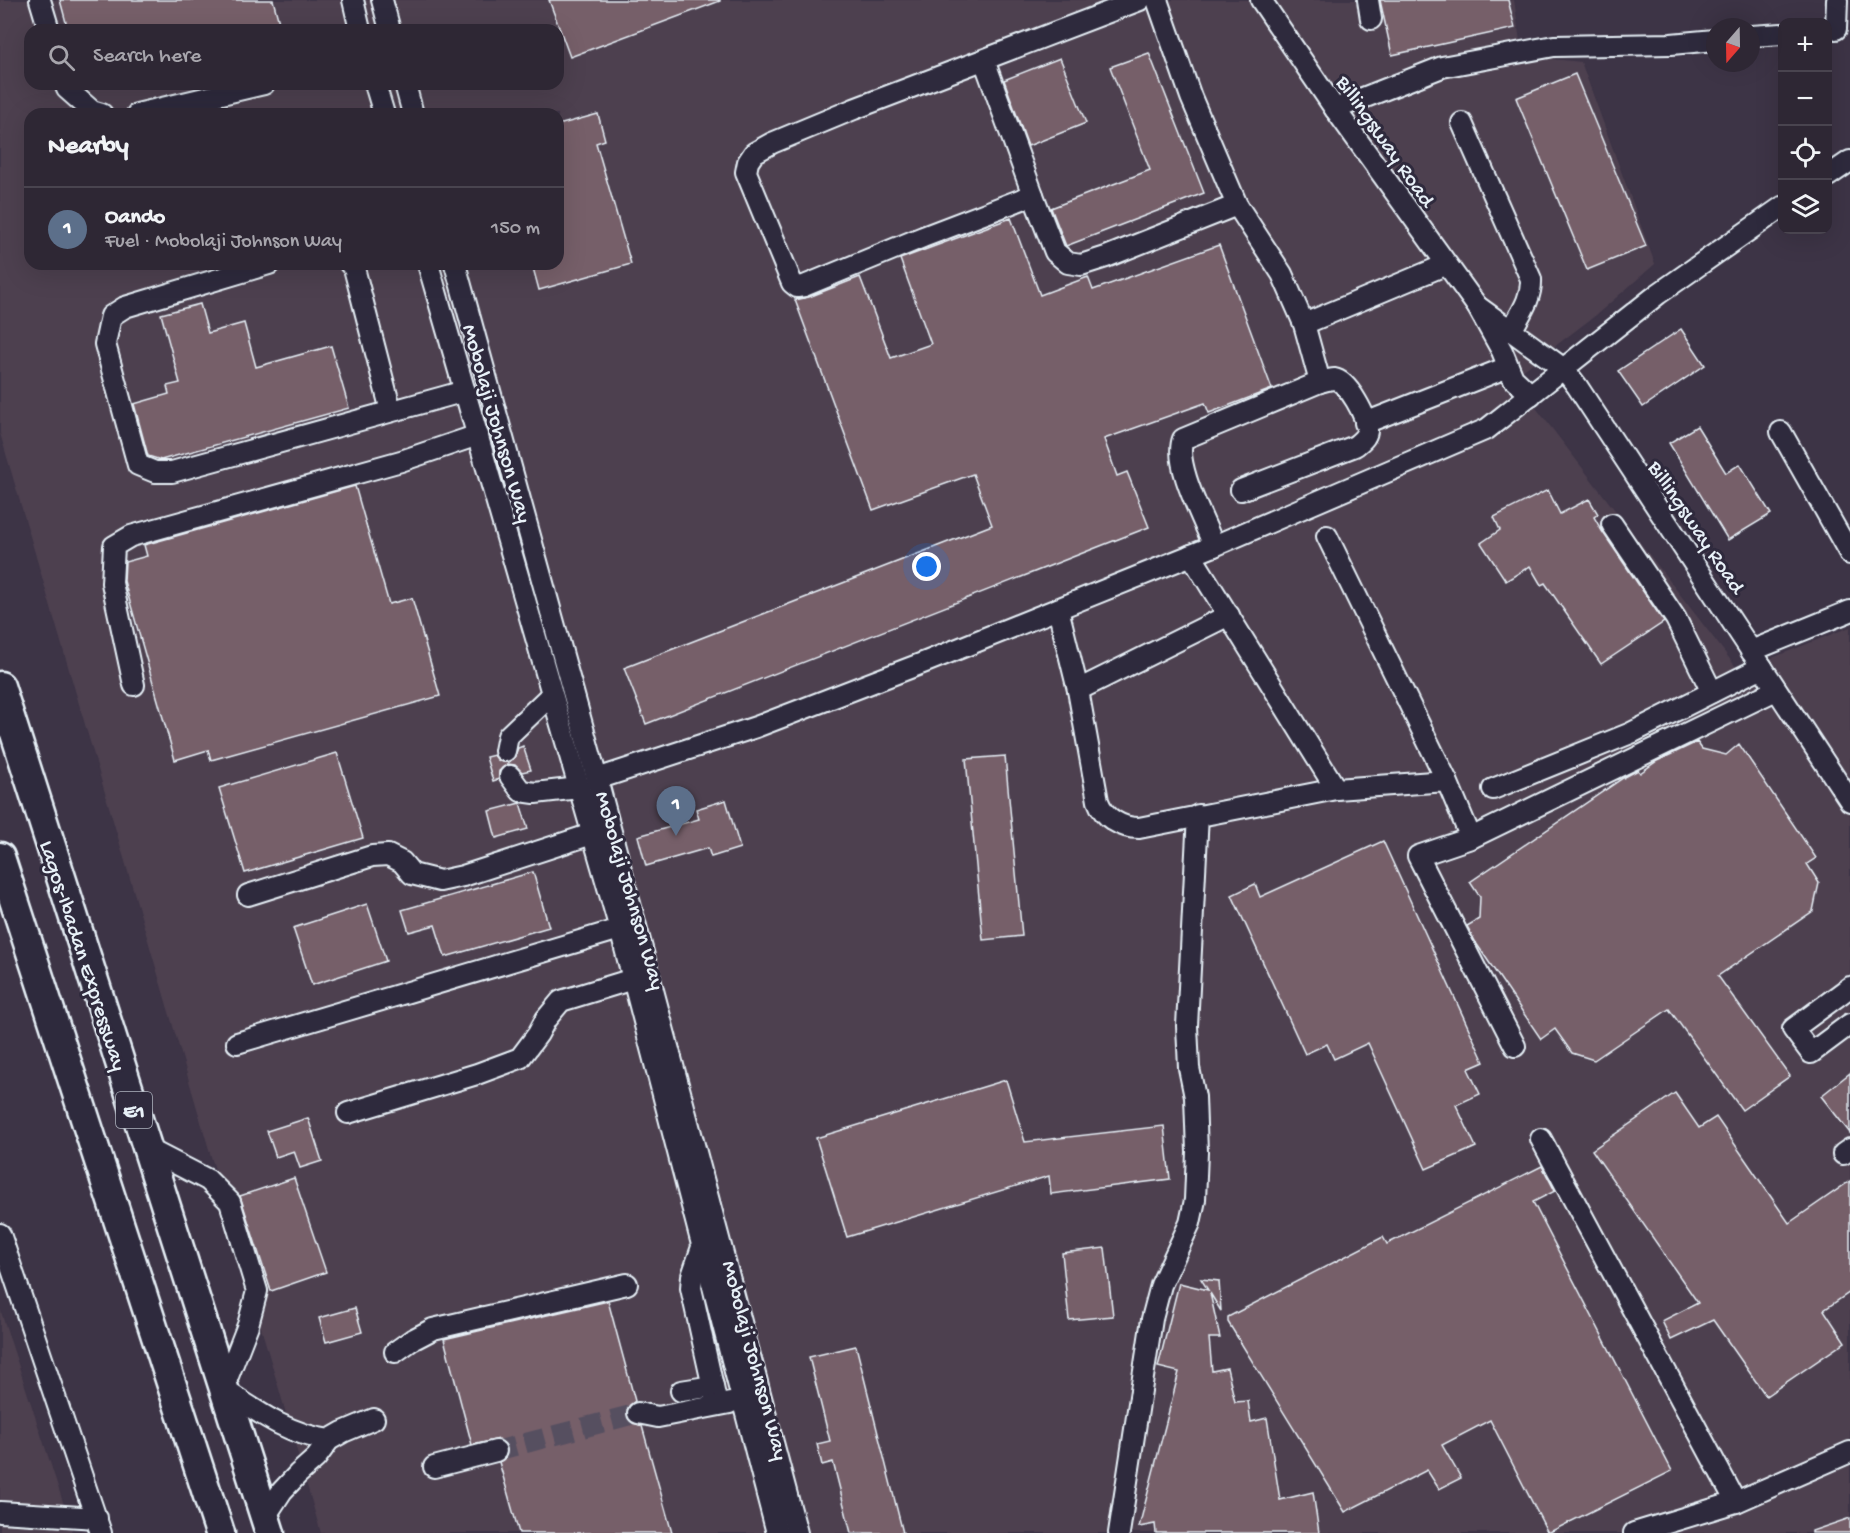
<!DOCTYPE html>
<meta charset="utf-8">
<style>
:root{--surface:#2e2734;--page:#3a3340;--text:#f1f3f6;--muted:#a7a5ac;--line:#49444f;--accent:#bca0f2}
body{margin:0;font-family:"Gochi Hand",sans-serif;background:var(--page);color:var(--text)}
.controls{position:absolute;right:18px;top:18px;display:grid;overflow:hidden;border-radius:12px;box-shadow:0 6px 24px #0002}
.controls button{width:54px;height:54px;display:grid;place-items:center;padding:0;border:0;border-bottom:2px solid var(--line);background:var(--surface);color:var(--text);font:30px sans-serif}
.compass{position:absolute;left:1706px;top:18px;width:54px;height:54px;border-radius:50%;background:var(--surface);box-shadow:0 6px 24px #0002;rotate:200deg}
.you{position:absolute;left:927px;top:567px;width:21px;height:21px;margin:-15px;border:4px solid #fff;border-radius:50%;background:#1a73e8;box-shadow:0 0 0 9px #1a73e833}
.badge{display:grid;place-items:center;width:39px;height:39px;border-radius:50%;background:var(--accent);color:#fff;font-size:20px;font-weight:700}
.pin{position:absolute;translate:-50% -50px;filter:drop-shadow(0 2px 3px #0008)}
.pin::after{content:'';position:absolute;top:32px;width:21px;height:18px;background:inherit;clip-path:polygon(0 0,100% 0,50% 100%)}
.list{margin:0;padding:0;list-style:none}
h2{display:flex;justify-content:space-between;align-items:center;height:78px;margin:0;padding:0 24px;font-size:26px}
h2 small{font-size:20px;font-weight:400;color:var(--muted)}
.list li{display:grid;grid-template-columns:39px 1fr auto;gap:18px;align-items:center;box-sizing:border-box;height:84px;padding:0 24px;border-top:2px solid var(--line)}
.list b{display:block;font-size:22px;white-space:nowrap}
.list p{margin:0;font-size:20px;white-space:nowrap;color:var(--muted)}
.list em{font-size:20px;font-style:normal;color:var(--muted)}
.icon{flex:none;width:33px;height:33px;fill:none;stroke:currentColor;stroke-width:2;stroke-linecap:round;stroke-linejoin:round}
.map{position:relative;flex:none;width:1850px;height:1533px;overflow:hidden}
.search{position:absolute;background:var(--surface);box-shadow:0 6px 24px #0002;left:24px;top:24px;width:540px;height:66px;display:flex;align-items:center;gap:15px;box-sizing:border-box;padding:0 21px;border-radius:18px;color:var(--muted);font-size:22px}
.panel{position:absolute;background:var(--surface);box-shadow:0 6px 24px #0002;left:24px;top:108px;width:540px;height:162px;border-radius:18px}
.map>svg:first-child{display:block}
.built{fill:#4e4150;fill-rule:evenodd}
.building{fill:#765e69;stroke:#e8f1f8;stroke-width:1.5}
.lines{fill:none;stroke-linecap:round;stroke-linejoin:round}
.minor-tunnel{stroke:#575061;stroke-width:20;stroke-dasharray:20 10;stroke-linecap:butt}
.minor-casing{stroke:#e8f1f8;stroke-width:24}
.highway-casing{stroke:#e8f1f8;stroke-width:33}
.minor{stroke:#2f2a3d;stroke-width:20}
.highway{stroke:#2f2a3d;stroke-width:28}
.labels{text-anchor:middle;stroke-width:6;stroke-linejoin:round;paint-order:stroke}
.shield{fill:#2f2a3d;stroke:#b0b5c0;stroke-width:1.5}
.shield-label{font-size:21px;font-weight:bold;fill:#e8f1f8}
.street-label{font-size:22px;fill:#e8f1f8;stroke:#2f2a3d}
</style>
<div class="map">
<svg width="1850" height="1533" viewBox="0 0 1850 1533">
<rect width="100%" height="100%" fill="#3d3446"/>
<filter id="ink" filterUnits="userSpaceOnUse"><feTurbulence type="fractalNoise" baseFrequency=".0167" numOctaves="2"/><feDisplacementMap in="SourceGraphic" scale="12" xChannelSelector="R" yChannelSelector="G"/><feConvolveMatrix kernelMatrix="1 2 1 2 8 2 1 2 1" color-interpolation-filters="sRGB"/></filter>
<g filter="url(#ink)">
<g class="built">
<path d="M0 0H1514L1522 56 1581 62 1655 264 1596 315 1513 378 1739 671 1850 627V1533H321L0 433ZM30 30H558V84H30ZM30 114H558V264H30Z"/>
<polygon points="0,1309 73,1533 0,1533"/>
</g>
<g class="building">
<polygon points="60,0 273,0 281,30 68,30"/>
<polygon points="549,0 720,0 720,1 570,57"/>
<polygon points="1380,0 1508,0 1515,28 1392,55"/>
<polygon points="1149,53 1204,193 1066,246 1051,208 1150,170 1110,67"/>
<polygon points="1060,58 1086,123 1028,146 1004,80"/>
<polygon points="1575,74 1646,246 1587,270 1516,98"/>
<polygon points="598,114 605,140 596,143 631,264 539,290 532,264 558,264 558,125"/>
<polygon points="1011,218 1040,295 1088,277 1093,290 1219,245 1272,389 1209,413 1205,403 1104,439 1117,476 1127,472 1149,527 646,724 624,668 992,525 973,474 873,510 795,300 809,297 860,277 891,358 931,344 900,259"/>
<polygon points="200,304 208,333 244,323 256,367 331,346 349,408 161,460 148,456 134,404 169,394 167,386 180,383 161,314"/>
<polygon points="1681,329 1705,365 1643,407 1618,371"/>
<polygon points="1697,426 1726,473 1740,464 1771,514 1728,540 1669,443"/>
<polygon points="355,486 389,604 412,598 440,696 211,760 208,750 175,760 124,581 125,562 147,556 144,545"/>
<polygon points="1548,490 1560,514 1589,499 1598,514 1594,517 1602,531 1664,622 1601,664 1545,583 1541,585 1530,566 1506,581 1481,543 1500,530 1494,517"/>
<polygon points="1697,742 1702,749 1726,755 1739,744 1816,858 1807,864 1819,883 1813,911 1718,976 1790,1076 1742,1110 1669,1009 1594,1060 1572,1053 1555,1029 1541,1039 1476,943 1467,926 1479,919 1480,897 1470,882 1623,778 1638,770 1640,773 1657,761"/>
<polygon points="523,746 531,770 522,772 515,765 508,764 499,771 499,779 493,781 486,757 494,755 498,760 508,762 514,758 518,748"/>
<polygon points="337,753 363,838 245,873 219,788"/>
<polygon points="1005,756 1022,936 983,940 966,759"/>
<polygon points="726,800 740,848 711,857 708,848 646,866 638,836 699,819 696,809"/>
<polygon points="520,803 528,829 496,838 489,811"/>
<polygon points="1383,841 1484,1062 1468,1069 1480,1094 1456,1105 1476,1147 1426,1169 1368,1043 1334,1059 1327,1044 1305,1054 1232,895 1255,884 1260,897"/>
<polygon points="533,872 549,927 445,957 435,925 409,932 402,910"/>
<polygon points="367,904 386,961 312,985 293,928"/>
<polygon points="1850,1073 1850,1133 1821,1096"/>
<polygon points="1006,1080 1025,1142 1164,1126 1170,1179 1051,1194 1049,1176 847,1237 816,1138"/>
<polygon points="1675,1093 1699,1128 1716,1117 1789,1223 1850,1181 1850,1292 1824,1310 1845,1342 1766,1396 1713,1320 1671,1340 1662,1321 1698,1303 1592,1150"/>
<polygon points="308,1118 322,1161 300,1168 294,1151 276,1157 267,1131"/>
<polygon points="1542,1166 1555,1191 1533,1202 1672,1471 1548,1533 1490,1420 1442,1445 1461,1478 1439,1489 1427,1470 1345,1512 1228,1322 1228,1317 1383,1237 1387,1244"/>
<polygon points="294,1178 326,1272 271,1291 240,1196"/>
<polygon points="1105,1248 1113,1316 1069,1320 1062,1253"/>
<polygon points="1201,1279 1219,1281 1221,1311 1210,1293 1220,1338 1209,1338 1212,1371 1227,1368 1235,1402 1248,1401 1251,1422 1267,1418 1280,1500 1313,1492 1319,1533 1156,1533 1155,1524 1139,1527 1179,1372 1158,1367 1179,1283 1208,1290"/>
<polygon points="608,1301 635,1401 629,1406 627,1416 631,1422 642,1426 672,1533 519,1533 499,1462 507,1455 507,1447 504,1442 499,1439 472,1445 444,1339"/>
<polygon points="355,1308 362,1332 326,1342 319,1318"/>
<polygon points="856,1346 903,1533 851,1533 833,1462 822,1465 817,1444 830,1441 809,1357"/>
<polygon points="1850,1518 1850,1533 1812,1533 1812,1531"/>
</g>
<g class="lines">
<polyline class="minor-tunnel" points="496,1451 638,1413"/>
<g class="minor-casing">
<g id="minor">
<polyline points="40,0 49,30"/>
<polyline points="353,0 360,30"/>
<polyline points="382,0 390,30"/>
<polyline points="1140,0 854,109 772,143 754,153 748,162 746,172 792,283 797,287 804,286 923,237 1033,195 1055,252 1068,263 1081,265 1106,257 1237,205"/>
<polyline points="1157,0 1191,97 1237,205 1282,274 1304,324 1320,382"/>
<polyline points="1261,0 1335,109 1477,306 1502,351 1513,378 1531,395"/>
<polyline points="1368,0 1371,19"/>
<polyline points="1836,29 1837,0"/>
<polyline points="1751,36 1782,34"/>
<polyline points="984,60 1033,195"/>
<polyline points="65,84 67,89 92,111 102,114"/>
<polyline points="375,84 384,114"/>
<polyline points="405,84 413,114"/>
<polyline points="1335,109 1442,67 1554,46 1671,44 1715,40"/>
<polyline points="137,114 264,84"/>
<path d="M1462 123 1531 279C1532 299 1520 314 1511 331"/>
<polyline points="1828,176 1850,161"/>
<polyline points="269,264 125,307 111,316 105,344 138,465 155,472 172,472 465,391"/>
<polyline points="350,264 354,268 391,411"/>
<polyline points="428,264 620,929 777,1533"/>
<polyline points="455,264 597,779 797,1533"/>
<polyline points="1477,306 1564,369 1577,386 1850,801"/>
<polyline points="1304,324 1445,265"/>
<polyline points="1365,423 1508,367"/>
<polyline points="1781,432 1850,554"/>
<polyline points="1612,524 1676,619 1712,692"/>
<polyline points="1327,536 1447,781"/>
<path d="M1214 546C1204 520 1173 464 1183 439L1320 382C1324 381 1330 379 1334 379 1348 381 1368 418 1367 431 1366 438 1360 442 1355 446L1241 490"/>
<path d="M1058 609 1078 690 1098 801C1104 818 1121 828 1139 828L1336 789 1191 555"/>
<polyline points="1751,651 1850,611"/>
<polyline points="134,685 112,583 114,546 131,536 401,461 478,435"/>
<polyline points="1078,690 1229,615"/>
<polyline points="505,751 508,736 552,694"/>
<polyline points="510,776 521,791 535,793 579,788"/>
<polyline points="597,779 756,727 928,661 1214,546 1487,429 1658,294 1782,207"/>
<polyline points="1336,789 1447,781 1471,838 1776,690"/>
<polyline points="1493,789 1631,733 1762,667"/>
<polyline points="1471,838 1418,856 1515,1046"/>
<polyline points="248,895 372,856 388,855 402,862 412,874 440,881 463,876 592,834"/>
<polyline points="1850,987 1793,1029 1811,1053 1850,1024"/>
<polyline points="237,1043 620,929"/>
<polyline points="348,1113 477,1074 520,1058 538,1034 546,1019 561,1001 633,979"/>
<polyline points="1541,1139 1736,1502"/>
<path d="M146 1148 208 1180 230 1202 257 1291 248 1325 223 1389C258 1412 287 1434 329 1440"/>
<polyline points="1843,1154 1850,1149"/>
<polyline points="0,1234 101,1533"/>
<polyline points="702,1247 692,1276 691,1288 717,1405"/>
<polyline points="395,1352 412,1340 433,1329 627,1284"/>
<polyline points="681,1391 713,1386"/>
<polyline points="638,1413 658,1417 730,1403"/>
<polyline points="434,1467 496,1451"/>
<polyline points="0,1512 97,1518"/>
<polyline points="265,1517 282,1491 298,1474 316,1458 329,1440 343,1432 374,1419"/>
<polyline points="1119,1533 1152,1319 1161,1285 1190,1223 1195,1200 1197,1152 1195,1097 1189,1068 1187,1026 1198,815"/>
<polyline points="1634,1533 1736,1502 1850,1452"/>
</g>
</g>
<g class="highway-casing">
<g id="highway">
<polyline points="0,686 270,1533"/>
<polyline points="0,857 220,1533"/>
</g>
</g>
<use href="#minor" class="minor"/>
<use href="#highway" class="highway"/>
</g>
</g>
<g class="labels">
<rect class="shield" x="116" y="1092" width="36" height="36" rx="4.5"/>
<g class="shield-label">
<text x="134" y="1117">E1</text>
</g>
<g class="street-label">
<text transform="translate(1387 140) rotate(55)" y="8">Billingsway Road</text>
<text transform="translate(499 423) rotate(74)" y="8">Mobolaji Johnson Way</text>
<text transform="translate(1698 526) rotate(56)" y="8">Billingsway Road</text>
<text transform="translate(632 890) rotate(74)" y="8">Mobolaji Johnson Way</text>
<text transform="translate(85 955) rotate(72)" y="8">Lagos-Ibadan Expressway</text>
<text transform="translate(757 1360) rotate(75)" y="8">Mobolaji Johnson Way</text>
</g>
</g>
</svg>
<div class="controls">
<button>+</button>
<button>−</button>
<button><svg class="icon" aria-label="locate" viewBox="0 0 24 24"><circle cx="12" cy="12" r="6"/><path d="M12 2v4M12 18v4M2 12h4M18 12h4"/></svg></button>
<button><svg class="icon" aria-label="layers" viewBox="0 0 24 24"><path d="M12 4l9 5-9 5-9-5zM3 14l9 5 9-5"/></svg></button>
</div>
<svg class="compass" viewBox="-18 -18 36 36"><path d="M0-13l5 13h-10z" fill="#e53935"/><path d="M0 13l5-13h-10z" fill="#a7a5ac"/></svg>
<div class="you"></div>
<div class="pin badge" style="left:676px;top:836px;background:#5c6f8a">1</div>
<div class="search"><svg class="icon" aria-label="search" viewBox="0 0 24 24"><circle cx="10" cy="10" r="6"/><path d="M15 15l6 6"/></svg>Search here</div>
<section class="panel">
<h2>Nearby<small></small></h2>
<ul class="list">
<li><span class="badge" style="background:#5c6f8a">1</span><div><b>Oando</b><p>Fuel · Mobolaji Johnson Way</p></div><em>150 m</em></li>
</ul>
</section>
</div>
